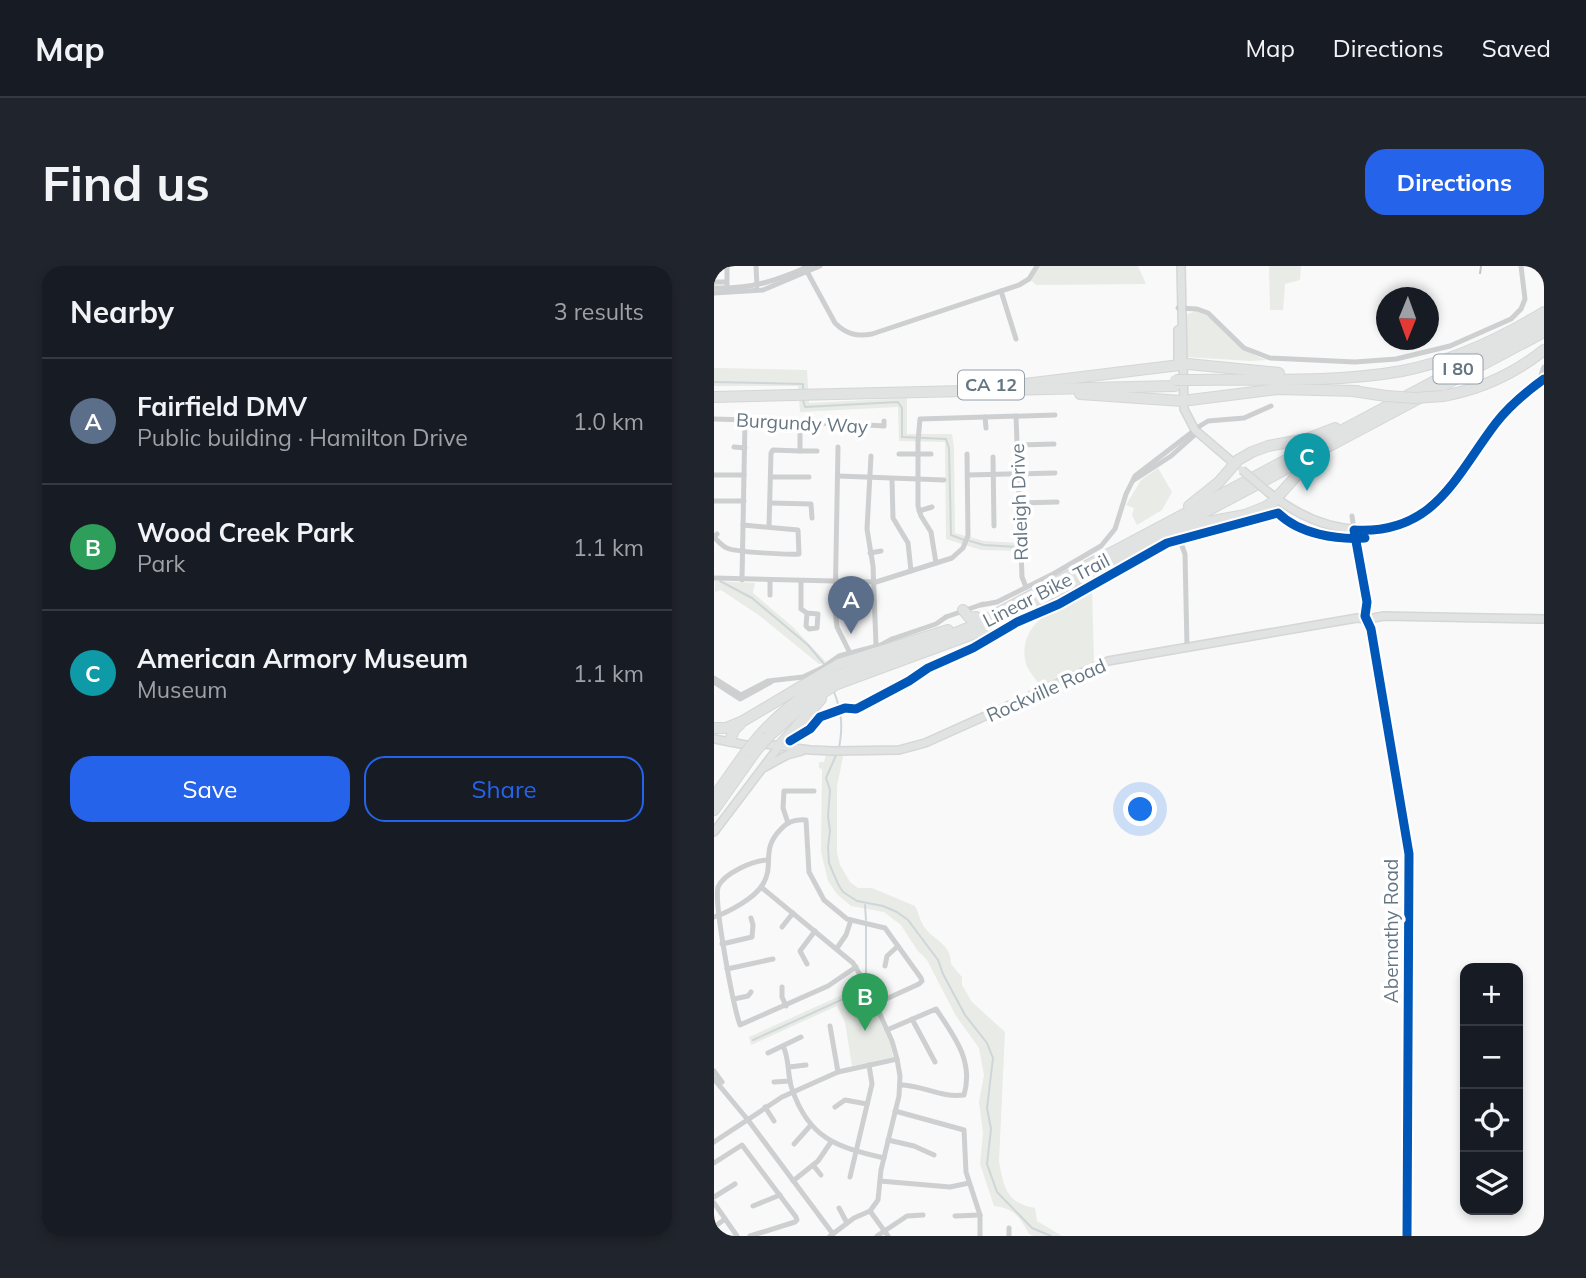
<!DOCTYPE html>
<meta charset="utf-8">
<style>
:root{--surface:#171b24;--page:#20242c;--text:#f1f3f6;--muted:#9ea1a6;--line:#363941;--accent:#2563eb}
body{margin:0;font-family:Mulish,sans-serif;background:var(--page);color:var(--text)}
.controls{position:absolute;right:21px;bottom:21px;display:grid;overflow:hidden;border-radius:14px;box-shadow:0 4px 10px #0003}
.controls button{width:63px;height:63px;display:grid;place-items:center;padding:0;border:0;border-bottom:2px solid var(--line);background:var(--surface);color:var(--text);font:35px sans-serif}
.compass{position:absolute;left:662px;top:21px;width:63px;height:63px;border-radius:50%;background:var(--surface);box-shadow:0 4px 10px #0003;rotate:181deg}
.you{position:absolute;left:427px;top:544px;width:24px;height:24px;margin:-18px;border:5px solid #fff;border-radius:50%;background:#1a73e8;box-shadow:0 0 0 10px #1a73e833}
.badge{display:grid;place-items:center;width:46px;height:46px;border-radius:50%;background:var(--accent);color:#fff;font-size:23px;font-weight:700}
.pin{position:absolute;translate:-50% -58px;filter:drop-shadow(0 2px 4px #0008)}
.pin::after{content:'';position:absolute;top:37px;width:24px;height:21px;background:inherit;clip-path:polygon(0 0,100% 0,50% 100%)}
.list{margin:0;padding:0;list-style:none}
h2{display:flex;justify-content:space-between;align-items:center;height:91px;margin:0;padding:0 28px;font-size:30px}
h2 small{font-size:23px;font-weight:400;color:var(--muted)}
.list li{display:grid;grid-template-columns:46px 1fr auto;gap:21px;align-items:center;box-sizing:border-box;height:126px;padding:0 28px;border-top:2px solid var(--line)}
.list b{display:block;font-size:26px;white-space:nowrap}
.list p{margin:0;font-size:23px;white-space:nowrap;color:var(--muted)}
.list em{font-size:23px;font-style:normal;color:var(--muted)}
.actions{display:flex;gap:14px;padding:21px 28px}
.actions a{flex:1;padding:16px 0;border:2px solid var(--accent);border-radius:21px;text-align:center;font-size:24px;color:var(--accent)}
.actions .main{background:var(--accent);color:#fff}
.icon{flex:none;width:38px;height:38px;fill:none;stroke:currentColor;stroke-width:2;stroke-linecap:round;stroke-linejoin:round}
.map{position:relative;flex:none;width:830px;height:970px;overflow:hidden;border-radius:21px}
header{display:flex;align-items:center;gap:42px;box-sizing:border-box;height:98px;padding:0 35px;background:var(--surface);border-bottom:2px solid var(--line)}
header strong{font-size:33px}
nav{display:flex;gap:38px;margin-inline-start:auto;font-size:24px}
.intro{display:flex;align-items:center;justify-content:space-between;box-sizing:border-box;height:168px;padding:0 42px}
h1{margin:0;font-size:49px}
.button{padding:18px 32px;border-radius:21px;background:var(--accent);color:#fff;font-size:24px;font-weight:700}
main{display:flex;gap:42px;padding:0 42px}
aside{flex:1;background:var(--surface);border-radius:21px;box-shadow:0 4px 10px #0003}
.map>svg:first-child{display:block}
.green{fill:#e8ebe6}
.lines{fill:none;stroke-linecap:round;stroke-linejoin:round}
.stream{stroke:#ced6d9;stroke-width:2}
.major-casing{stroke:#d5d6d7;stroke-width:10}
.highway-casing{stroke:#d5d6d6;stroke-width:12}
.minor{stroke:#cecfd0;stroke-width:5}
.major{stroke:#e1e2e2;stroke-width:7}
.highway{stroke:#e1e2e2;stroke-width:10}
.rail{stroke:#c3c5c6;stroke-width:2;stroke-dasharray:10 5;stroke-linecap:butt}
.major-bridge-casing{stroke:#d5d6d7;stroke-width:10;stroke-linecap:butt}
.highway-bridge-casing{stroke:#d5d6d6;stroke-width:12;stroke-linecap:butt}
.major-bridge{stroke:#e1e2e2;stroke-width:7}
.highway-bridge{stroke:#e1e2e2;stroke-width:10}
.cycleway-casing{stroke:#fff;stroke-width:13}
.cycleway{stroke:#0057b8;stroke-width:9}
.labels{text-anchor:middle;stroke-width:7;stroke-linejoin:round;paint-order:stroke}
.shield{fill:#fff;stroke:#939fa8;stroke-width:2}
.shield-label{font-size:18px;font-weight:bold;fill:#657683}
.street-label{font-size:19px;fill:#657683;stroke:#fff}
</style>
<header>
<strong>Map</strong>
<nav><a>Map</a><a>Directions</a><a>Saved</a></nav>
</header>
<div class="intro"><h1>Find us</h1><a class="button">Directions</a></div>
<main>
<aside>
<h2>Nearby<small>3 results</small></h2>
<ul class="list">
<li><span class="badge" style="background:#5c6f8a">A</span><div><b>Fairfield DMV</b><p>Public building · Hamilton Drive</p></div><em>1.0 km</em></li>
<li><span class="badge" style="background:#2e9e5b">B</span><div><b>Wood Creek Park</b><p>Park</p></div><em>1.1 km</em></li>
<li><span class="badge" style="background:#0f9aa8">C</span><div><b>American Armory Museum</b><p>Museum</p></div><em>1.1 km</em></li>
</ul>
<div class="actions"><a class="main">Save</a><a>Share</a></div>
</aside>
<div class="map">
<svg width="830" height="970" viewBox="0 0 830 970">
<rect width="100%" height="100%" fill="#f9f9f9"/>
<g class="green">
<polygon points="325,0 424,0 432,18 322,19 317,14"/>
<polygon points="555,0 587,0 586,14 571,18 569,44 556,44"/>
<path d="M481 45C509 51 522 86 553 94L537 95 472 91V49Z"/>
<polygon points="0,102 93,104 95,137 193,132 193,168 238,168 240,182 241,267 270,275 305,277 305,285 267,284 232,273 231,176 185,175 184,141 86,146 84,120 0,120"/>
<polygon points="444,202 458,226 448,244 423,259 418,249 420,242 412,239 427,214"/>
<polygon points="1,315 41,317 39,327 79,361 112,396 105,398 46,350 7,324 1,326"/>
<path d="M378 322 380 397 327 421C323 414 314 405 312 398 301 355 349 338 378 322Z"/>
<path d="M130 486 123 520V587L126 599 136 616 144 622H158L201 640C205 647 206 656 211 662 221 675 237 678 237 698L248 711V719L258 736 291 766 285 895C289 920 293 938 321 942L323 955 348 970H320L315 968C305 950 301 943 280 940L266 898 269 867 265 836 270 809 265 782 242 750 213 694 203 684 187 659 170 646 137 640 123 628 114 615 107 586 108 503 105 502V496H110L112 488Z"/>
<polygon points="150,719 176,777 179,791 138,800 131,756 123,740 37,779 35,771"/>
</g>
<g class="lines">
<g class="stream">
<polyline points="0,116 89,118 89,125"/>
<polyline points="89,134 91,141 184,136 188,142 188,171 232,173 235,182 237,269 250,274"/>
<polyline points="256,275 270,279 303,281"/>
<polyline points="6,315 38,332 94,379 110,398"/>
<path d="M120 426C128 446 129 461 125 482"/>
<polyline points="123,487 112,512 116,524 114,550 116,565 114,581 115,597 124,618 129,626 143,635 169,640 183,646 194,654 224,694 229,708 251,749 273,777 279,792 273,842 277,863 273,898 283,926 318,962 337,970"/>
<polyline points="151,639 152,654"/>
<polyline points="152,708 152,660"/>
<polyline points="39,774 149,724"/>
</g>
<g class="major-casing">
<g id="major">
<polyline points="467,0 470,143 481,164 522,199"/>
<polyline points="464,64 464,94 468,99"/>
<path d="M554 226C608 270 681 282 733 227 750 209 762 185 776 165 791 144 809 128 830 113"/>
<polyline points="640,264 653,336 652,346"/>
<polyline points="659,352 670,350 830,353"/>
<polyline points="0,473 32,479 51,478 96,484 120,485 185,484 211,477 394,395 643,352 652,353"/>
<polyline points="51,501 73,489 88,485"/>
<polyline points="0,566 66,479"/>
</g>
</g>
<g class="highway-casing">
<g id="highway">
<path d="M475 114C542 113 622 117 688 105 739 95 786 73 830 46"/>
<polyline points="302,119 474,98 565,107"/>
<polyline points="639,125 672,130"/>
<polyline points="366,128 468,135 564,123 643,125"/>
<path d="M729 130C768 123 800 108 830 84"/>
<polyline points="0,131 461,120"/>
<polyline points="475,240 505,216 524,194 538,186 554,180 592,173 621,162"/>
<polyline points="464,267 488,257 531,249 551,241 559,236 584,208 606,191"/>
<polyline points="249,344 256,352 262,351"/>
<polyline points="1,462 12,462 29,455 125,398 234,364"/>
<path d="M45 470C67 446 92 425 122 411 168 388 219 379 265 357L830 57"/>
<polyline points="55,470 91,438 123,418 267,365 830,66"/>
<polyline points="16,475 20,464 26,458"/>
<polyline points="66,479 107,433"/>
<polyline points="0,531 32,486"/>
<polyline points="0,544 41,486"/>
</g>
</g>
<g class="minor">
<polyline points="13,0 13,24"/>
<polyline points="42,0 43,20"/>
<path d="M90 0 121 57C132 68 143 71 158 68L305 19 315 13 323 0"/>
<polyline points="0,16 12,16"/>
<path d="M0 22C39 23 61 15 96 0"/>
<polyline points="287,25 302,73"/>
<polyline points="0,27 49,24 106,0"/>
<polyline points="464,42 483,43 494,47 530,82 556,92 641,96 682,93 736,80 797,53 807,43 811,33 807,0"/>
<polyline points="830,114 827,109 830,101"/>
<polyline points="302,150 308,311 312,321"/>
<polyline points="271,151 272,162"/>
<polyline points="0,153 65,155 82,159 121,157 170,160 170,155"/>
<polyline points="305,179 340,178"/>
<polyline points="20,181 31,182"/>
<polyline points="124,181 121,345 123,361 136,387"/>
<polyline points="86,185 103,185"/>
<polyline points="185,188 217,188"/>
<polyline points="157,190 153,263 159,300 162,379"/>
<polyline points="279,191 280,260"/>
<polyline points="0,209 30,209"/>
<polyline points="254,209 341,207"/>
<polyline points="124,210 230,214"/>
<polyline points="57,211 95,211"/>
<polyline points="178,213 179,252 194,277 197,305"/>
<polyline points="420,214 457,190 484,166"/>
<polyline points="0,235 30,235"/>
<polyline points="57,237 97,238 98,252"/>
<polyline points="306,237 343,236"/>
<polyline points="205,245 218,241"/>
<polyline points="638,250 640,264"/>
<polyline points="55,261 57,187 59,184 86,185 86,159"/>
<path d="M3 268 0 271C4 275 8 280 13 282 19 286 77 289 85 288L84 264 29 259"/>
<polyline points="468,280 471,288 473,381"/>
<polyline points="156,287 167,285"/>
<polyline points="222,297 217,266 207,250 204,240 204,175 206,153 341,149"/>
<polyline points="0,312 162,316 238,292 249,282 254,270 253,188"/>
<polyline points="28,314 31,154"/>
<polyline points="87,315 87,343 93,347 92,360 95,363 103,362 104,348 93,347"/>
<polyline points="56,329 56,314"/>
<polyline points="267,339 283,336 341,307 387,280 401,263 412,228 421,210 486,160 494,155 530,152 557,140"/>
<polyline points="232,351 269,338"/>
<polyline points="653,354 657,363 695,588 693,970"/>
<polyline points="178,373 222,358 232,351"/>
<polyline points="0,412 27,429 54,415 89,411 108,402 125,390 167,379 178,373"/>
<polyline points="0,416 26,433 57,416"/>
<polyline points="74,557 69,542 70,525 100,525"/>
<path d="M54 594C40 594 10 607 4 621 0 639 19 739 26 759L114 720 142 701"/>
<polyline points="47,621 139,697 155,724 178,775 183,793 186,810 185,830 167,904 164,934 156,945 140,952 116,970"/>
<path d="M0 651C15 646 41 632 49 618 61 598 46 584 67 563 74 555 82 553 92 554L95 606 110 634 133 653 171 662 207 712 208 715 205 718 161 738"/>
<polyline points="68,661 79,647"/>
<polyline points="8,678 38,671 39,659 37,652"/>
<polyline points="123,682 132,669 137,654"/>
<polyline points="93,698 86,685 101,665"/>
<polyline points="171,700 173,690 184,680"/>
<polyline points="13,703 59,693"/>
<polyline points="68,721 68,731 72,740"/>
<polyline points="20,733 34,730 37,726"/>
<polyline points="198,753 221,796"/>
<polyline points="116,760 124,806"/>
<path d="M173 764 222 743C240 770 260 795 250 829 227 832 208 819 186 819"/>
<path d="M69 780C76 794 73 809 78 823 95 873 123 881 170 892"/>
<polyline points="54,787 87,771"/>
<polyline points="75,801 92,799"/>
<polyline points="0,805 8,816"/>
<polyline points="0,813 34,854 119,968"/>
<polyline points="60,816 76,815"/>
<polyline points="51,841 60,855"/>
<polyline points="121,841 131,834 153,838"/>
<polyline points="181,845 250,864 252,906 266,949 266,970"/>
<polyline points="174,874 200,880 220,889"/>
<polyline points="0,876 68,831 124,806 183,793"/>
<polyline points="80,878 97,859"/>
<polyline points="0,897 28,879 82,951 83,954 81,956 36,970"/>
<polyline points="99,899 107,909"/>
<polyline points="136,911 158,818 155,799"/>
<polyline points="79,915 104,895 117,876"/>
<polyline points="166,915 236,921 255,917"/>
<polyline points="0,931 21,918"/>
<polyline points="0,937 23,970"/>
<polyline points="39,940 66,929"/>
<polyline points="125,942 133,957"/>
<polyline points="156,945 174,970"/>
<polyline points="241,950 266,949"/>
<polyline points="0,961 11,953"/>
<polyline points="295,962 295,970"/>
<polyline points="163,970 193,950 209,949"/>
</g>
<use href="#major" class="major"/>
<use href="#highway" class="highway"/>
<polyline class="rail" points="766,8 767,0"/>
<g class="major-bridge-casing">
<polyline id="major-bridge" points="528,204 554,226"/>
</g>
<g class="highway-bridge-casing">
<g id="highway-bridge">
<polyline points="461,114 475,114"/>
<polyline points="672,130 701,132 729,130"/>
<polyline points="32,486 45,470"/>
<polyline points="41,486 55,470"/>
</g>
</g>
<use href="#major-bridge" class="major-bridge"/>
<use href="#highway-bridge" class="highway-bridge"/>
<g class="cycleway-casing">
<g id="cycleway">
<path d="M76 475 96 463 106 451 131 442 142 443 146 441 195 415 214 402 259 382 303 356 345 338 453 277 564 247C585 268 623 274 651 272"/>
<path d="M693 970 695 588 657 363 651 350 653 336 640 264C721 269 742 209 782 157 796 139 812 126 830 113"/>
</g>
</g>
<use href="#cycleway" class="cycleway"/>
</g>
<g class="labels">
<g class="shield">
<rect x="719.5" y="88.5" width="49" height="29" rx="5"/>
<rect x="244" y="104.5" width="66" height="29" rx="5"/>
</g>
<g class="shield-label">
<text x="744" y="109">I 80</text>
<text x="277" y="125">CA 12</text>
</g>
<g class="street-label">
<text transform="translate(88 157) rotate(3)" y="7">Burgundy Way</text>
<text transform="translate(305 236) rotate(-92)" y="7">Raleigh Drive</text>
<text transform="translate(332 324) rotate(-27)" y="7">Linear Bike Trail</text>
<text transform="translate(332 424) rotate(-24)" y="7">Rockville Road</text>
<text transform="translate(677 665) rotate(-90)" y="7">Abernathy Road</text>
</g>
</g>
</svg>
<div class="controls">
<button>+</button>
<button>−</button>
<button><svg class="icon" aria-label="locate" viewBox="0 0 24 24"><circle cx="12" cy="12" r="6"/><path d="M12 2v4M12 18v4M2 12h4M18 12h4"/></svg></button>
<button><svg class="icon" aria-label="layers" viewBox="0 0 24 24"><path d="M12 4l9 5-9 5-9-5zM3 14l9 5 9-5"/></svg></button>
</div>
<svg class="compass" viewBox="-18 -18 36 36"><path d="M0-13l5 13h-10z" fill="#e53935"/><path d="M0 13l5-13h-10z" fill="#9ea1a6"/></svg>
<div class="you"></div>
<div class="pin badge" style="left:137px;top:368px;background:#5c6f8a">A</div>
<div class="pin badge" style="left:151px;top:765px;background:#2e9e5b">B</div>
<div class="pin badge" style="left:593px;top:225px;background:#0f9aa8">C</div>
</div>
</main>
